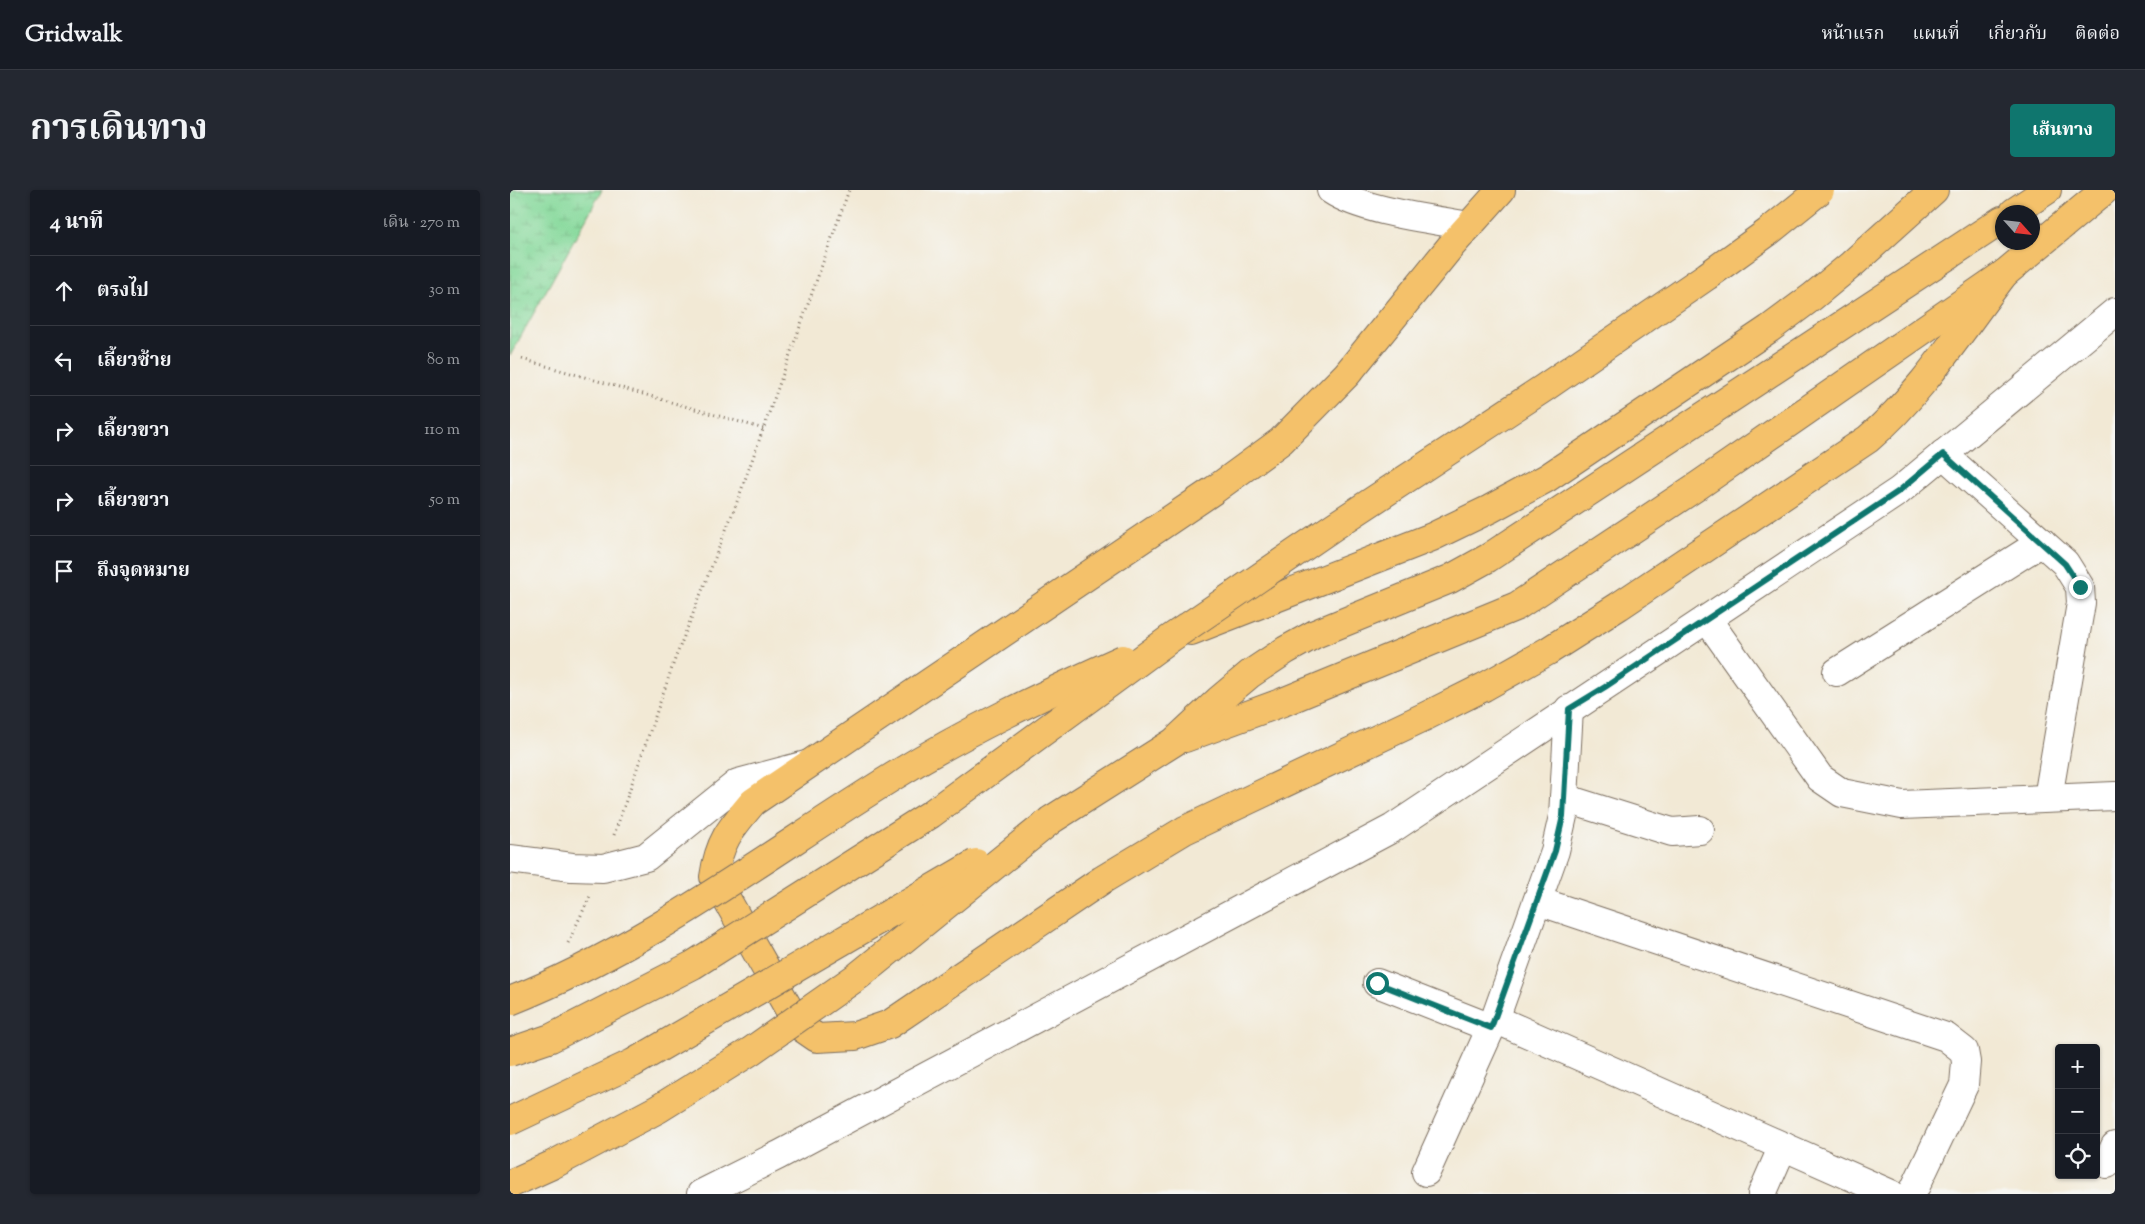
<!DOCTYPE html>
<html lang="th">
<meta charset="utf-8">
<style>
:root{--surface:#171b24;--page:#242831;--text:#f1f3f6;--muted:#9ea1a6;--line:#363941;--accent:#0f766e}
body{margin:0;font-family:"Sorts Mill Goudy","Noto Serif Thai",serif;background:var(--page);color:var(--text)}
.controls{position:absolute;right:15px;bottom:15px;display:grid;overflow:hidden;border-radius:5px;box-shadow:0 1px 4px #0004}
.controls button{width:45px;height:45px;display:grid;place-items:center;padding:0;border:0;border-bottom:1px solid var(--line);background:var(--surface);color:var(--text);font:25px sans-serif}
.compass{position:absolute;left:1485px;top:15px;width:45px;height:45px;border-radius:50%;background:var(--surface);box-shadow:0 1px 4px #0004;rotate:117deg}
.stop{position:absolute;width:15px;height:15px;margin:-11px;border:4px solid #0f766e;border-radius:50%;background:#fff}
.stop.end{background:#0f766e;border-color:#fff;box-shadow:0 1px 5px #0008}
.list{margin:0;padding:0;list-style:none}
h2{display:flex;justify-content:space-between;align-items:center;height:65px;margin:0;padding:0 20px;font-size:21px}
h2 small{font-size:16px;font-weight:400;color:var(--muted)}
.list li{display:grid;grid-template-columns:32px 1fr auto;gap:15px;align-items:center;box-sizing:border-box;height:70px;padding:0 20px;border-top:1px solid var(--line)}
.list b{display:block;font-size:19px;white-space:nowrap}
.list em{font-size:16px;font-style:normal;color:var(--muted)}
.icon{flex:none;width:28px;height:28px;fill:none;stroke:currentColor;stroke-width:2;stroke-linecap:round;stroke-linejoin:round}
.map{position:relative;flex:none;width:1605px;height:1004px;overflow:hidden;border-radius:5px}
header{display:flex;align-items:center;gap:30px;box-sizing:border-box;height:70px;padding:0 25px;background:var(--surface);border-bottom:1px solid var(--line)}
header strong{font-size:24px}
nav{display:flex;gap:28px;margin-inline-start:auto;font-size:18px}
.intro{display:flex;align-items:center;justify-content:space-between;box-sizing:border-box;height:120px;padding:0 30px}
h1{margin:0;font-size:35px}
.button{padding:12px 22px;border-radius:5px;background:var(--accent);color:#fff;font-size:18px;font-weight:700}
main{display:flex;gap:30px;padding:0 30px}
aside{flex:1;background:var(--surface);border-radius:5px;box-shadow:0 1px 4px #0004}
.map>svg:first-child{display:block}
.wetland{fill:url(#wetland-marsh);stroke:#60825c}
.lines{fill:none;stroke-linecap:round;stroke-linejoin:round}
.minor-casing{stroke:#7b6d5e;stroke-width:30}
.highway-casing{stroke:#7b6d5e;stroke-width:30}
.path{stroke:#7b6d5e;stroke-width:3;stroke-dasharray:1 4;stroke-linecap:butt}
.minor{stroke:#fff;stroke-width:28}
.highway{stroke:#f4c16a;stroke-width:28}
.highway-bridge-casing{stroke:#7b6d5e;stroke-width:30;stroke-linecap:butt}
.highway-bridge{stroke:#f4c16a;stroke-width:28}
.route{stroke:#0f766e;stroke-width:6}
</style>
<header>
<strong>Gridwalk</strong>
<nav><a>หน้าแรก</a><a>แผนที่</a><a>เกี่ยวกับ</a><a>ติดต่อ</a></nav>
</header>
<div class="intro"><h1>การเดินทาง</h1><a class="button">เส้นทาง</a></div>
<main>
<aside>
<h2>4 นาที<small>เดิน · 270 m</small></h2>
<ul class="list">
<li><svg class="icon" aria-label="ahead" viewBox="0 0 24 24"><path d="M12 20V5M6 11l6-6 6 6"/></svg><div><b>ตรงไป</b></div><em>30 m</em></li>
<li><svg class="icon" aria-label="left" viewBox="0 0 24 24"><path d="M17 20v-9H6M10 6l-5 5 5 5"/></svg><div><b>เลี้ยวซ้าย</b></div><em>80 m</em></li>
<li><svg class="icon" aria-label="right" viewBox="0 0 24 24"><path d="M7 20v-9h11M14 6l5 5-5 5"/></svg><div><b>เลี้ยวขวา</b></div><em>110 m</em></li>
<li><svg class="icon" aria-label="right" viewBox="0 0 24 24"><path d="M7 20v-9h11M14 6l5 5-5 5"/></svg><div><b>เลี้ยวขวา</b></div><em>50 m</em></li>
<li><svg class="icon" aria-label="arrive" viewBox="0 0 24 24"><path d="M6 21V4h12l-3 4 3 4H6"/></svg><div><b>ถึงจุดหมาย</b></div></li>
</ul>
</aside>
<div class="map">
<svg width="1605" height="1004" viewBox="0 0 1605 1004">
<defs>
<pattern id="wetland-marsh" width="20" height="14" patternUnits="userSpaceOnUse" patternTransform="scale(1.25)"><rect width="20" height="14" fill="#86d99b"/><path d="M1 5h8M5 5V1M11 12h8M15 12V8" fill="none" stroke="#75ba85"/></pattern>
</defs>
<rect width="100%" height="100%" fill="#f6f6f2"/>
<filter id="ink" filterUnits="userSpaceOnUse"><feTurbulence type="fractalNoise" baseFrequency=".02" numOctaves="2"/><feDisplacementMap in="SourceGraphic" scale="10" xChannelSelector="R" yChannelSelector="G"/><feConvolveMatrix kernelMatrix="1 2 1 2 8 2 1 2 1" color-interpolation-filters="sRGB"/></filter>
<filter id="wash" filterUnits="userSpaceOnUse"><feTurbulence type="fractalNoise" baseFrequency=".0096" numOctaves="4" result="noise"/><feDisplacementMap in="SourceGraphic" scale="20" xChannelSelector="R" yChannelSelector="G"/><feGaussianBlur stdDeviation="1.12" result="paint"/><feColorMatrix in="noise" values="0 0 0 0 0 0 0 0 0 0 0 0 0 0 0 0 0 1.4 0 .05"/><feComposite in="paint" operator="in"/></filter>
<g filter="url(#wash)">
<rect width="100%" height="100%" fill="#f2e9d5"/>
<polygon class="wetland" points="0,0 92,0 0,166"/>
</g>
<g filter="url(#ink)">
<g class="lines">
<g class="minor-casing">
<g id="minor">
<path d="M821 0C852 21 920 29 959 36"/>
<polyline points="1433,264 1555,373 1570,397 1571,413 1538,608"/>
<polyline points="1197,429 1310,588 1332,603 1392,615 1605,606"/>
<polyline points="1327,482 1532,352"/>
<polyline points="1054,608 1162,642 1190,640"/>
<polyline points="0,669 62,677 93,678 136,667 228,593 296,575"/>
<polyline points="1028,711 1436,847 1454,861 1456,872 1454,895 1402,1004"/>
<polyline points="867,793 981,838"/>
<polyline points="985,829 1381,1004"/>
<polyline points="1597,974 1605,956"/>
<polyline points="916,982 985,829 1045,661 1053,626 1059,519"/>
<polyline points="191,1004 269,965 883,638 1389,301 1605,122"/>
<polyline points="1252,1004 1273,956"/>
</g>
</g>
<g class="highway-casing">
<g id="highway">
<path d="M991 0 941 56 837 184 771 251 704 300 243 612C221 638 209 651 204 687L288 835 307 848 345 846 380 834 592 690 675 640 916 526 974 497 1038 461 1109 416 1358 249C1412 203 1451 140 1494 84"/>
<polyline points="1504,22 1537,0"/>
<polyline points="681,441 922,347 980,319 1037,288 1259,139 1302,107 1342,74 1424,0"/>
<polyline points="675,548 773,512 1007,416 1189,295 1494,84 1595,0"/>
<polyline points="541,630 664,552 709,510 740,484 776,460 805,444 940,389 978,368 1492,30"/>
</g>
</g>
<g class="path">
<polyline points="12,169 254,239"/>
<polyline points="104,645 165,469 227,312 339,0"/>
<polyline points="58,753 81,704"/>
</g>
<use href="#minor" class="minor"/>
<use href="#highway" class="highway"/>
<g class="highway-bridge-casing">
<g id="highway-bridge">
<path d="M0 811C139 756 258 664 384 586 458 540 535 504 613 469"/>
<polyline points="0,862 41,848 183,775 421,624 661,448 823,337 1034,198 1197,86 1258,42 1310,0"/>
<polyline points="0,931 123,873 466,673"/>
<polyline points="0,994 42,975 148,919 241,861 348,786 541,630"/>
</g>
</g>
<use href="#highway-bridge" class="highway-bridge"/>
</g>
</g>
<g class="lines" filter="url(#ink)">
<polyline class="route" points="867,793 981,838 1045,661 1053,626 1059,519 1095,497 1389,301 1433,264 1555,374 1570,397"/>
</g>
</svg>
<div class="controls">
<button>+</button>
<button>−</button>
<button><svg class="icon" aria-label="locate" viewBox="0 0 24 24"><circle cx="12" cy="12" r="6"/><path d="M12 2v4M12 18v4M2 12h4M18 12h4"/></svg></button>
</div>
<svg class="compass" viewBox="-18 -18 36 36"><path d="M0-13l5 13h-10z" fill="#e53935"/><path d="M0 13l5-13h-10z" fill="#9ea1a6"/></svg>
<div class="stop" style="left:867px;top:793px"></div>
<div class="stop end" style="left:1570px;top:397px"></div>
</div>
</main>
